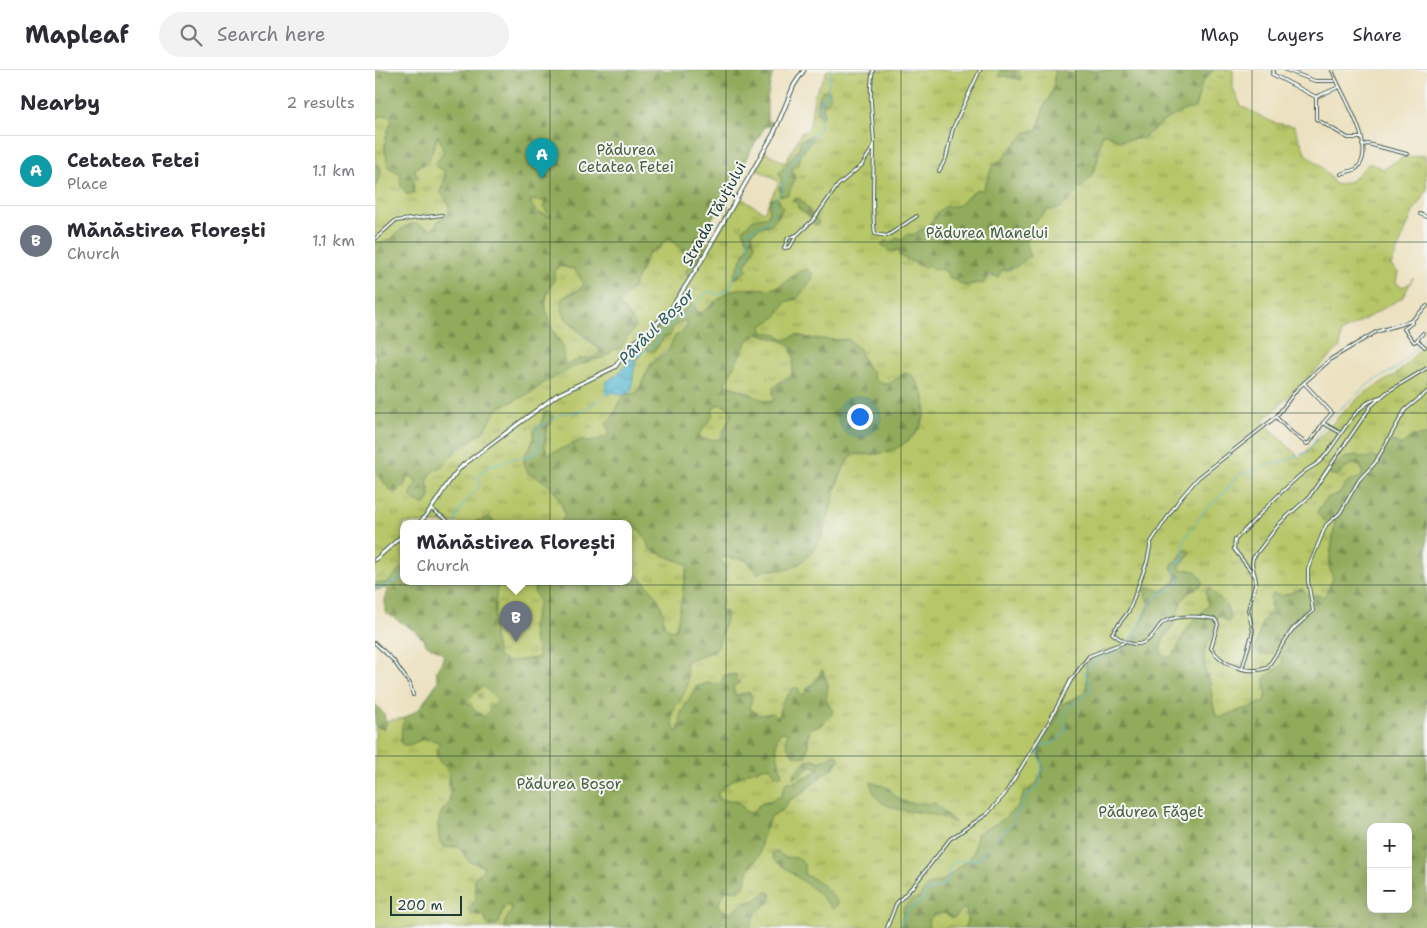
<!DOCTYPE html>
<meta charset="utf-8">
<style>
:root{--surface:#fff;--page:#f2f2f3;--text:#2b2b33;--muted:#7c7c81;--line:#e1e1e2;--accent:#b5179e}
body{margin:0;font-family:"Shantell Sans",sans-serif;background:var(--page);color:var(--text)}
.controls{position:absolute;right:15px;bottom:15px;display:grid;overflow:hidden;border-radius:10px;box-shadow:0 5px 20px #0002}
.controls button{width:45px;height:45px;display:grid;place-items:center;padding:0;border:0;border-bottom:1px solid var(--line);background:var(--surface);color:var(--text);font:25px sans-serif}
.scale{position:absolute;left:15px;bottom:12px;width:72px;box-sizing:border-box;padding-left:5px;border:2px solid #1f3d34;border-top:0;font-size:14px;line-height:18px;white-space:nowrap;color:#1f3d34;-webkit-text-stroke:4px #f6f6f2;paint-order:stroke}
.you{position:absolute;left:484px;top:346px;width:18px;height:18px;margin:-12px;border:4px solid #fff;border-radius:50%;background:#1a73e8;box-shadow:0 0 0 8px #1a73e833}
.badge{display:grid;place-items:center;width:32px;height:32px;border-radius:50%;background:var(--accent);color:#fff;font-size:16px;font-weight:700}
.pin{position:absolute;translate:-50% -41px;filter:drop-shadow(0 1px 2px #0008)}
.pin::after{content:'';position:absolute;top:26px;width:18px;height:15px;background:inherit;clip-path:polygon(0 0,100% 0,50% 100%)}
.popup{position:absolute;left:25px;top:450px;width:232px;height:65px;box-sizing:border-box;display:grid;place-content:center;border-radius:10px;background:var(--surface);filter:drop-shadow(0 1px 4px #0005);font-size:16px;white-space:nowrap;color:var(--muted)}
.popup b{font-size:19px;color:var(--text)}
.popup::after{content:'';position:absolute;left:50%;top:100%;margin-left:-10px;border:10px solid transparent;border-top-color:var(--surface)}
.list{margin:0;padding:0;list-style:none}
h2{display:flex;justify-content:space-between;align-items:center;height:65px;margin:0;padding:0 20px;font-size:21px}
h2 small{font-size:16px;font-weight:400;color:var(--muted)}
.list li{display:grid;grid-template-columns:32px 1fr auto;gap:15px;align-items:center;box-sizing:border-box;height:70px;padding:0 20px;border-top:1px solid var(--line)}
.list b{display:block;font-size:19px;white-space:nowrap}
.list p{margin:0;font-size:16px;white-space:nowrap;color:var(--muted)}
.list em{font-size:16px;font-style:normal;color:var(--muted)}
.icon{flex:none;width:28px;height:28px;fill:none;stroke:currentColor;stroke-width:2;stroke-linecap:round;stroke-linejoin:round}
.map{position:relative;flex:none;width:1052px;height:858px;overflow:hidden}
header{display:flex;align-items:center;gap:30px;box-sizing:border-box;height:70px;padding:0 25px;background:var(--surface);border-bottom:1px solid var(--line)}
header strong{font-size:24px}
nav{display:flex;gap:28px;margin-inline-start:auto;font-size:18px}
.search{width:350px;height:45px;background:var(--page);display:flex;align-items:center;gap:12px;box-sizing:border-box;padding:0 18px;border-radius:28px;color:var(--muted);font-size:19px}
main{display:flex}
aside{flex:1;background:var(--surface)}
.map>svg:first-child{display:block}
.grass{fill:url(#grass-tufts);stroke:#6b824e}
.forest{fill:url(#forest-firs);stroke:#587448;fill-rule:evenodd}
.cemetery{fill:url(#cemetery-stones);stroke:#6b824e}
.water{fill:url(#water-waves);stroke:#387a82}
.lines{fill:none;stroke-linecap:round;stroke-linejoin:round}
.stream{stroke:#51b7d0;stroke-width:1}
.street-casing{stroke:#3e5649;stroke-width:4}
.secondary-casing{stroke:#3e5649;stroke-width:5}
.street{stroke:#fff;stroke-width:2}
.secondary{stroke:#fff;stroke-width:3}
.grid{fill:none;stroke:#1f3d34;stroke-width:1;stroke-opacity:0.55}
.labels{text-anchor:middle;stroke-width:4;stroke-linejoin:round;paint-order:stroke}
.park-label{font-size:15px;fill:#455f41;stroke:#f6f6f2}
.street-label{font-size:15px;fill:#1f3d34;stroke:#f6f6f2}
.water-label{font-size:16px;font-style:italic;fill:#2c5c5b;stroke:#f6f6f2}
</style>
<header>
<strong>Mapleaf</strong>
<div class="search"><svg class="icon" aria-label="search" viewBox="0 0 24 24"><circle cx="10" cy="10" r="6"/><path d="M15 15l6 6"/></svg>Search here</div>
<nav><a>Map</a><a>Layers</a><a>Share</a></nav>
</header>
<main>
<aside>
<h2>Nearby<small>2 results</small></h2>
<ul class="list">
<li><span class="badge" style="background:#0f9aa8">A</span><div><b>Cetatea Fetei</b><p>Place</p></div><em>1.1 km</em></li>
<li><span class="badge" style="background:#6b7280">B</span><div><b>Mănăstirea Florești</b><p>Church</p></div><em>1.1 km</em></li>
</ul>
</aside>
<div class="map">
<svg width="1052" height="858" viewBox="0 0 1052 858">
<defs>
<pattern id="grass-tufts" width="24" height="20" patternUnits="userSpaceOnUse" patternTransform="scale(1.25)"><rect width="24" height="20" fill="#b7c668"/><path d="M3 7l-1-3M5 7V3M7 7l1-3M15 17l-1-3M17 17v-4M19 17l1-3" fill="none" stroke="#94a256"/></pattern>
<pattern id="forest-firs" width="22" height="20" patternUnits="userSpaceOnUse" patternTransform="scale(1.25)"><rect width="22" height="20" fill="#91ab5c"/><path d="M5 1l3.5 6h-7zM16 11l3.5 6h-7z" fill="#768c4d"/></pattern>
<pattern id="cemetery-stones" width="16" height="16" patternUnits="userSpaceOnUse" patternTransform="scale(1.25)"><rect width="16" height="16" fill="#b7c668"/><path d="M2 7V4a2 2 0 0 1 4 0v3zM10 15v-3a2 2 0 0 1 4 0v3z" fill="#94a256"/></pattern>
<pattern id="water-waves" width="16" height="10" patternUnits="userSpaceOnUse" patternTransform="scale(1.25)"><rect width="16" height="10" fill="#51b7d0"/><path d="M0 5q4-4 8 0t8 0" fill="none" stroke="#4396aa"/></pattern>
</defs>
<rect width="100%" height="100%" fill="#f6f6f2"/>
<filter id="ink" filterUnits="userSpaceOnUse"><feTurbulence type="fractalNoise" baseFrequency=".02" numOctaves="2"/><feDisplacementMap in="SourceGraphic" scale="10" xChannelSelector="R" yChannelSelector="G"/><feConvolveMatrix kernelMatrix="1 2 1 2 8 2 1 2 1" color-interpolation-filters="sRGB"/></filter>
<filter id="wash" filterUnits="userSpaceOnUse"><feTurbulence type="fractalNoise" baseFrequency=".0096" numOctaves="4" result="noise"/><feDisplacementMap in="SourceGraphic" scale="20" xChannelSelector="R" yChannelSelector="G"/><feGaussianBlur stdDeviation="1.12" result="paint"/><feColorMatrix in="noise" values="0 0 0 0 0 0 0 0 0 0 0 0 0 0 0 0 0 1.4 0 .05"/><feComposite in="paint" operator="in"/></filter>
<g filter="url(#wash)">
<rect width="100%" height="100%" fill="#ece1c0"/>
<g class="grass">
<path d="M452 0H680L678 20 668 39 663 60H656L634 80 628 89 618 95 608 120 579 137H571L564 141 553 156 537 165 533 164 527 170 523 169 517 173 512 171 514 180H525L524 185 550 198 554 195C573 200 575 207 590 216 597 216 625 205 628 200H635L654 187 655 185 650 176 653 159 671 141 686 137 715 109 722 93 727 64H731L746 71 768 68 789 51 810 40 820 38 827 12 838 0H858V18L866 36 899 53 919 56 931 84 948 98 961 115 976 111 994 93 1008 99 1027 88 1050 85 1052 120 1038 142 1016 196 1023 202 1021 213 1027 217 1034 214 1038 208 1028 227 966 263 965 277 888 351 925 388 967 343 988 324 1023 303 1052 272V365L1034 368 1027 376 1020 371 1013 372 1004 390 1000 387 989 389 981 385 969 388 955 401V404L962 405 978 393 986 397 988 403 986 407 969 416 964 424 952 428 943 439 947 446 957 449 960 452 954 494 958 509 952 524 947 527 941 525 935 526 925 519 907 526 900 524 895 533 897 540 887 553 880 580 885 585 900 583 906 587 908 592 906 596 890 607C888 614 893 620 891 627 889 637 856 640 846 648L840 644 834 609 830 600 829 587V581L840 560 841 548 844 546 853 552 856 548 851 535 834 518 832 523 833 536C824 544 816 553 809 564 804 573 803 581 794 588L786 585C783 571 794 564 799 553 803 544 804 531 812 524 816 520 821 518 826 516L827 509C821 500 817 499 806 500L804 497 814 486V481L810 480 796 497 801 506V511L787 521 775 517 770 525 775 534C771 544 761 565 753 572 739 582 724 577 711 593L712 620 707 625 687 634 679 654 663 677 668 700 662 713 649 724 643 737 634 743 628 750 602 764 599 781 593 792 584 796 570 810 553 815 544 828 534 831 529 836 526 858H513L506 854 501 858H375C380 843 380 841 394 833L397 825 389 823 381 830 370 833 355 843 344 838V832L351 820H365L371 811 374 799 385 784 386 772 395 748 410 737 413 731 426 724 452 701 459 698 461 684 445 692 439 689 432 690 418 708 435 696 444 697 442 701 420 712H413L408 719 406 727 384 735 377 743 372 742 361 730H346L342 723C356 710 376 697 395 697L402 706 407 701C401 694 399 669 406 662L412 663 411 674 419 685 432 683 435 658 447 655 458 642 451 631 453 615 448 600 429 625 416 621 402 649 384 645 374 638 377 625 374 622 360 625 358 617 363 611 360 610 361 604 352 605 346 614 332 613 321 617 306 643 307 653 302 662C286 643 309 631 312 615 314 607 310 599 311 591L339 581C344 573 353 550 351 542L344 539 348 511 352 509 345 490 348 487 369 489 386 502C396 498 407 502 416 498 459 479 451 421 475 388L479 384C514 390 561 366 548 324 546 317 541 312 538 306L530 303C523 306 521 312 513 314 492 317 490 278 473 270L439 269 421 265 411 270 398 263H389L387 260 381 263 398 267 414 274 419 288 416 307 408 309 398 318 399 330 396 332 382 329 374 322 351 315 306 264 337 237 341 231 326 244 313 237C308 245 299 245 293 250 287 255 282 262 278 269H268L272 280H278C289 271 295 254 310 251L313 253C310 266 284 283 276 294 270 303 267 314 262 323L249 325 237 347 231 353 234 361 233 366 212 373 211 371C196 372 184 384 173 384L170 377 172 359 169 342 166 354 159 360C160 383 139 383 155 404 174 407 186 428 190 446L187 453H121L114 447 96 453H28V498C18 503 15 518 0 512V447L3 440 0 437V400C4 407 13 418 20 424L29 415 32 407 38 406 41 414 35 425 41 432 50 434C57 428 55 421 52 413L56 403 67 396 76 385 108 362 123 338 156 323 167 314 200 296 230 287 238 280 244 278 260 258 257 249 243 233 257 219 274 182 285 178 290 170 295 169 307 181 319 185 320 188 312 199 316 204 329 179 327 169 336 175 364 127 389 142 404 112 383 100 380 96 389 81 410 93 427 62 433 61C437 49 436 41 439 29 440 20 449 10 452 0Z"/>
<path d="M6 45H11L17 51 13 58 10 78 13 97 26 104V114L31 123 39 119 38 112 43 105 40 103V99L53 91 64 64 69 82 63 90C70 101 72 108 65 121L73 132 75 141 72 145 66 148 57 160 41 154H35L25 160 15 170 0 174V118L6 103 4 95 0 94V48Z"/>
<path d="M157 129 170 131 169 138 176 145V147C166 146 159 140 154 131Z"/>
<path d="M183 196 199 199 209 213 206 219 193 224 186 231C190 252 201 257 214 272 218 276 223 276 226 282L219 287 205 289 192 295 189 293C188 268 174 262 171 238 169 224 180 213 180 200Z"/>
<path d="M346 334 353 337 357 343 344 370 326 369 324 364C333 355 334 347 339 336Z"/>
<polygon points="253,448 267,463 276,480 313,495 308,515 307,539 300,560 296,560 289,555 288,541 282,529 271,513 254,499 254,453 232,453"/>
<path d="M123 511H162C159 525 165 526 164 533 162 544 156 553 158 565 159 574 165 579 163 588L132 592 123 587C122 580 119 570 119 563 119 546 120 528 123 511Z"/>
<path d="M30 648 26 672 34 675 48 668 63 671 65 674 61 680 64 691 73 700 75 732C73 735 69 737 67 741 62 752 62 767 69 778 88 775 83 779 94 791L108 796V801L101 806 103 846H110L111 853 117 856 122 854 129 837 135 835 137 840 130 852V858H0V655L2 657 11 655V651Z"/>
<polygon points="587,839 592,841 592,852 589,858 554,858 553,851 559,844 570,843 577,848 582,846"/>
</g>
<g class="forest">
<path d="M0 0H398L392 29V51L398 53V56H390L328 164 329 179 315 206H312L310 202 320 188 319 185 309 182 295 169 290 170 285 178 274 182 258 217 243 233 261 255 246 278 238 280 230 287 213 291 196 298 167 314 156 323 123 338 108 362 83 378 67 396 56 403 52 413 55 427 50 434 41 432 35 425 41 414 38 406 32 407 30 414 20 424C13 418 4 407 0 400V174L15 170 25 160 35 154H43L57 160 64 150 74 144V134L65 122 70 113V101L59 95 69 82 63 65 53 91 40 99V103L44 107 38 112 39 123 32 125 25 113 26 104 12 96C13 89 11 86 10 79 9 70 14 59 17 51L11 45 0 48ZM156 130 170 131 168 138 176 145V147L164 143 155 134ZM187 196 199 199 209 213 205 220 187 228V240L191 249 226 281 219 287 205 289 192 295 189 293 187 274 176 259 170 235 173 219 179 211 180 199Z"/>
<polygon points="625,0 642,1 646,6 646,10 630,6 624,7"/>
<path d="M680 0 698 3 701 0H838L827 13 820 38 810 40 789 51 768 68 746 71 731 64H727L722 93 715 109 686 138 671 141C668 147 663 147 659 152 652 160 649 175 655 185L641 197 627 200 623 207 615 205 608 214 601 213 590 216 574 207 570 200 559 199 554 195 550 198 525 186 524 179 516 182 506 174 510 171 517 172 521 168 527 170 533 164 537 165 547 160 559 150 564 141 571 136H582L602 119 608 120 618 95 628 89 651 62 663 60 668 39 678 20Z"/>
<path d="M453 19C458 23 453 33 448 37L449 44 446 48C439 39 442 29 447 21Z"/>
<polygon points="436,65 439,69 425,84 424,94 417,99 420,108 413,125 405,126 404,118 407,113 404,103 423,80 426,70"/>
<polygon points="0,94 5,96 6,103 0,118"/>
<path d="M402 127 408 138C397 162 392 150 377 163L380 175 378 182 370 195 373 200 360 209 359 205 374 174 368 160 378 149 393 146 395 130Z"/>
<polygon points="424,128 444,152 442,155 437,153 436,148 423,138 422,132 417,131 418,129"/>
<path d="M432 199 438 204 437 210 422 229 411 232 401 247 388 255 387 262 398 263 411 270 421 265 439 269 473 270 483 278 493 299 498 301V306C513 323 517 309 530 303 539 305 543 314 547 322 559 353 532 380 502 384 495 385 481 382 476 386 453 415 460 458 434 485 429 490 419 498 412 499 402 500 391 497 383 504L380 498H376L375 492 369 489 348 487 345 490 351 497 350 504 352 509 348 512 349 519 346 521 348 525 346 528 348 532 344 539 352 544 343 577 339 581 311 591C310 599 314 606 312 615 309 633 289 637 301 661H304L306 643 321 617 332 613 346 614 349 605 355 606 359 604 361 605 360 610 365 612 358 617 359 624 362 626 375 623 377 628 374 638 384 645 397 643 403 649 406 634 418 618H423L425 624 429 625 433 617 440 613 447 600 453 615 451 631 457 639V644L447 655 435 658 431 686C412 689 412 676 412 663L406 662 400 672 407 706H401L395 697C383 697 343 713 342 727L349 731 361 730 372 742 377 743 387 733 397 732 401 727H406L411 712H420L442 701 444 697 435 696 418 708C419 701 429 691 437 689L445 692 461 684 464 687V692L426 724 413 731 409 739 396 746 386 772 385 784 374 799 369 816 361 821 352 819 344 832V838L355 843 370 833 381 830 391 822 396 823 394 833C380 841 380 843 375 858H355L347 854 342 858H130V852L137 840 135 835 129 837 124 853 115 856 112 854 110 846 96 844 93 840 101 828 99 809 108 801V796L94 791 86 779 81 776 69 778 64 770 63 755 66 743 75 733 76 724 73 700 61 686 64 672 51 668 34 675H28L26 672 27 656 30 648 45 638 63 611 61 601C74 581 69 584 52 575 40 557 28 555 10 542V530L13 520 11 518 0 520V512C15 518 18 503 28 498V511H123C120 528 119 546 119 563 119 570 122 580 123 587L132 592 163 588C165 579 158 573 158 564 157 553 160 543 164 532L159 521 162 511H254V499C267 510 285 524 288 543 289 547 288 551 289 555L296 560 301 559 313 495 276 480 267 463 253 448 232 453H185L190 446C186 425 173 410 153 403 141 378 160 386 159 360L166 354 171 341 177 345 178 350 170 362V377L173 384 210 369 213 373 233 366 234 361 231 353 237 347 249 325 262 323 277 293 294 279 300 266 310 260 313 253 310 251C302 252 297 258 295 266L289 267 283 277 276 282 270 277 268 269 272 266 279 268 283 256 289 255C295 246 308 244 315 234H318L323 242 327 243C330 239 335 238 339 234 360 210 373 222 399 218 411 215 422 199 432 199ZM384 263 414 274 419 288 417 305C408 315 394 310 399 330L396 332C380 329 369 319 352 316L350 313 373 270ZM344 334 353 337 357 343 347 367 344 370 326 369 324 364 337 347 338 338Z"/>
<path d="M1052 365V858H589L592 851V841L589 838 579 848 570 843 559 844 553 851 554 858H526L529 836 534 831 544 828 553 815 570 810 584 796 593 792 599 781 602 764 628 750 634 743 643 737 649 723 662 713 668 700 663 675 679 654 687 634 707 625 712 620 711 593C724 577 739 582 753 572 761 565 771 544 775 534L769 520 775 517 787 521 800 512 802 507 796 497C800 490 807 486 811 479L814 481V486L805 494V499L821 501 828 513C824 518 817 519 812 524 804 532 803 544 799 553 794 564 783 571 786 585L794 588C803 581 804 573 809 564 816 553 824 544 833 536L831 520 834 518 851 535 856 548 853 552 844 546 841 548 840 560 829 581V600L834 609 840 644 846 648C856 640 889 638 891 627 893 620 888 614 890 607L906 596 908 592 906 587 900 583 885 585 880 580 887 553 897 540 895 527 898 524 907 526 927 519 935 526 941 525 949 527 958 509 954 496 960 452 957 449 950 451 942 444V441L952 428 964 424 972 413 986 407 988 403 986 397 978 393 962 405H956L955 401 967 389 981 385 989 388 998 386 1004 390C1015 378 1004 364 1027 376L1037 366ZM996 757H1033V839H996Z"/>
<polygon points="114,447 121,453 96,453"/>
<polygon points="0,634 9,644 11,655 8,659 0,655"/>
<path d="M496 712 514 718C524 736 542 734 560 733L581 753C572 750 564 745 555 744 533 740 498 742 496 712Z"/>
<path d="M403 782 409 787 424 788 429 795 430 805C442 808 456 822 463 833L459 840 441 821 399 790 397 784Z"/>
</g>
<polygon class="cemetery" points="108,616 123,630 109,647 91,633"/>
<g class="water">
<polygon points="263,275 268,280 264,289 257,284"/>
<polygon points="255,289 261,289 256,321 248,325 238,322 234,325 230,323 232,311 243,304"/>
</g>
<g class="lines">
<g class="stream">
<polyline points="268,282 282,273 284,266 296,253 318,238 332,221 343,225 355,218 358,208 366,200 368,191 374,184 373,161 391,153 400,143 399,131 406,121 417,91 445,57 447,47 444,38 445,32 453,23 454,9 457,0"/>
<path d="M80 453C82 438 95 427 105 416L103 406 115 395 122 394 129 390 155 386 163 381 166 366 162 356 170 355 185 344 209 341 232 323"/>
<polyline points="0,517 4,519 28,507"/>
<path d="M525 858 533 839 547 832 551 822 568 816 573 808 574 797 581 791 604 789 616 773 638 753 652 725 659 720 664 714 667 695 663 683 667 675C680 674 687 669 692 657L687 649 695 636 716 621 710 602C719 586 734 587 748 578 764 569 765 545 776 532 783 523 796 520 805 512L798 501 802 492 808 491 809 470 815 461 832 438 853 419 858 410 867 403 879 401 885 395 904 393 934 381 950 353 958 345 995 313 1022 298 1052 266"/>
</g>
</g>
</g>
<g filter="url(#ink)">
<g class="lines">
<g class="street-casing">
<g id="street">
<path d="M498 0C493 25 498 49 499 74 499 104 496 134 500 164L512 166 542 146"/>
<polyline points="899,0 897,4 941,27 964,17"/>
<polyline points="911,0 940,11 959,11"/>
<path d="M957 0C964 21 1005 79 981 99 977 101 970 102 966 104"/>
<polyline points="941,27 941,49 973,68 986,68"/>
<polyline points="987,75 993,74 1032,84"/>
<polyline points="564,101 571,88 578,58 605,0"/>
<polyline points="1045,144 1052,147"/>
<polyline points="422,165 413,168 409,178 415,177 422,165 439,149 463,115 487,95 499,76"/>
<polyline points="0,169 20,151 67,145"/>
<path d="M1052 236 1036 251 1001 262 956 289 922 319 901 347 823 408 804 430 776 472 772 492 754 541 737 563C749 573 764 581 777 566 782 561 784 554 790 551 805 545 824 546 840 549L843 554 836 578C847 595 872 605 892 598L917 560 938 541 933 511V499L951 455 965 443 984 410 1000 393 1030 340 1052 322"/>
<polyline points="1036,251 1037,253 1029,259 1039,272 1042,270 1050,277"/>
<polyline points="1042,270 1048,263"/>
<polyline points="929,313 957,343 948,353"/>
<polyline points="901,347 916,362 932,374 935,372 948,353 964,362"/>
<polyline points="56,439 72,450"/>
<path d="M879 505 859 479 860 470C883 447 904 422 929 402 934 398 941 395 945 391 964 374 976 335 1005 327"/>
<polyline points="0,573 18,590 35,614 38,625"/>
<polyline points="867,599 878,561 873,540 881,511 877,494 878,488 905,453 934,427 996,336 1012,322 1052,298"/>
<polyline points="512,858 521,834 540,814 575,769 612,744 630,724 674,652 696,610 714,586 748,573"/>
</g>
</g>
<g class="secondary-casing">
<g id="secondary">
<path d="M44 453C62 436 70 412 88 395L182 325 240 297 256 275 276 260 295 240 324 195 399 63 419 15 429 0"/>
<polyline points="0,490 28,465"/>
</g>
</g>
<use href="#street" class="street"/>
<use href="#secondary" class="secondary"/>
</g>
</g>
<path class="grid" d="M175 0V858M351 0V858M526 0V858M701 0V858M877 0V858M0 172H1052M0 343H1052M0 515H1052M0 686H1052"/>
<g class="labels">
<g class="park-label">
<text x="251" y="85">Pădurea<tspan x="251" dy="17">Cetatea Fetei</tspan></text>
<text x="612" y="168">Pădurea Manelui</text>
<text x="194" y="719">Pădurea Boșor</text>
<text x="776" y="747">Pădurea Făget</text>
</g>
<g class="street-label">
<text transform="translate(339 144) rotate(-61)" y="5">Strada Tăuțiului</text>
</g>
<g class="water-label">
<text transform="translate(281 256) rotate(-45)" y="6">Pârâul Boșor</text>
</g>
</g>
</svg>
<div class="controls">
<button>+</button>
<button>−</button>
</div>
<div class="scale">200 m</div>
<div class="you"></div>
<div class="pin badge" style="left:167px;top:109px;background:#0f9aa8">A</div>
<div class="pin badge" style="left:141px;top:572px;background:#6b7280">B</div>
<div class="popup"><b>Mănăstirea Florești</b>Church</div>
</div>
</main>
